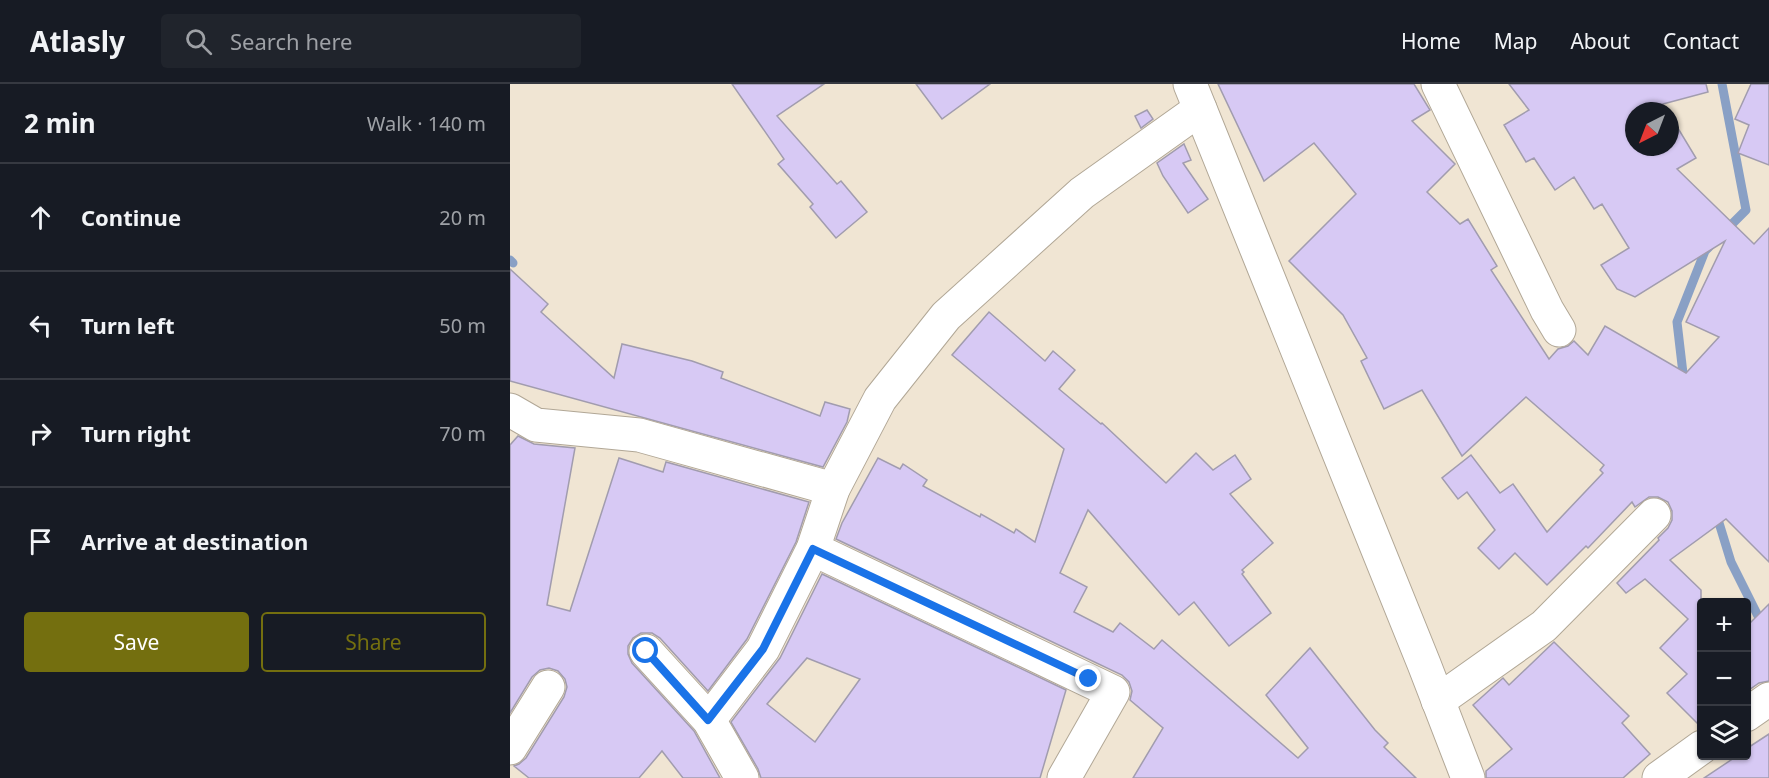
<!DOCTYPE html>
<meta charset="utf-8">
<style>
:root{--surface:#171b24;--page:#20242c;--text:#f1f3f6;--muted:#9ea1a6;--line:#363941;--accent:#746f0f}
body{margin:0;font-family:"Noto Sans",sans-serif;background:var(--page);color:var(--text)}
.controls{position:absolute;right:18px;bottom:18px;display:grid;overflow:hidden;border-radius:6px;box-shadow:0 2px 4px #0004}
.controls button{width:54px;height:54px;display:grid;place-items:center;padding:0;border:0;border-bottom:2px solid var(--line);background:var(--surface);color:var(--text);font:30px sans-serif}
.compass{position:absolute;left:1115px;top:18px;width:54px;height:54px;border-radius:50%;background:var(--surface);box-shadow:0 2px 4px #0004;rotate:222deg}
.stop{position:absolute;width:18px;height:18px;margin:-14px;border:4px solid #1a73e8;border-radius:50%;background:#fff}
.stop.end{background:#1a73e8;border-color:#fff;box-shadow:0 2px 6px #0008}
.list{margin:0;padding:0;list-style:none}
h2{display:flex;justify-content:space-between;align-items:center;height:78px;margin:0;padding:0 24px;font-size:26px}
h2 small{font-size:20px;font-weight:400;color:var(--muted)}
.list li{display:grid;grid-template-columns:39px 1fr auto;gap:18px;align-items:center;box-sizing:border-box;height:108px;padding:0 24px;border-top:2px solid var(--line)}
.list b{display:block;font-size:22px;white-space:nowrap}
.list em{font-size:20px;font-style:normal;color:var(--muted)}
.actions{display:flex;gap:12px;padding:18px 24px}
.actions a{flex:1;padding:14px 0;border:2px solid var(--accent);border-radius:6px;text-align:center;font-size:21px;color:var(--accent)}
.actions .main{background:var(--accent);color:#fff}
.icon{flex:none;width:33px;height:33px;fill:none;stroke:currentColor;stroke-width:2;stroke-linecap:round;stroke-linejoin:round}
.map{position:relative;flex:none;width:1259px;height:694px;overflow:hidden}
header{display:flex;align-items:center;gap:36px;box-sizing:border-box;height:84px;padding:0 30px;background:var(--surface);border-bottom:2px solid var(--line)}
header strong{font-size:28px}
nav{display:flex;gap:33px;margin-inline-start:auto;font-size:21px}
.search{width:420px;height:54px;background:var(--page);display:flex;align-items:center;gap:15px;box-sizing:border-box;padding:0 21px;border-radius:6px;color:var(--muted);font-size:22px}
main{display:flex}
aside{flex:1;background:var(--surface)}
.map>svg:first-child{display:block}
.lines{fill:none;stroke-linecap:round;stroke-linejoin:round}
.stream{stroke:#89a0c5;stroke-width:9}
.building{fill:#d7c9f4;stroke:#a19cae;stroke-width:1.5;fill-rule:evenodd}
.minor-casing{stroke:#b1a796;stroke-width:35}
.tertiary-casing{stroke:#b1a796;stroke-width:35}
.minor{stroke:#fff;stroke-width:33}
.tertiary{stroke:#fff;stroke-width:33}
.route{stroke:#1a73e8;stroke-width:8}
</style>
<header>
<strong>Atlasly</strong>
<div class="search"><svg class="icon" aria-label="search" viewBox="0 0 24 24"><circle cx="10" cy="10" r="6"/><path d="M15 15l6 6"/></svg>Search here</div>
<nav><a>Home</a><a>Map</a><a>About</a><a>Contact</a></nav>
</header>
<main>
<aside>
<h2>2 min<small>Walk · 140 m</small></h2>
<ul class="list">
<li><svg class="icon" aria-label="ahead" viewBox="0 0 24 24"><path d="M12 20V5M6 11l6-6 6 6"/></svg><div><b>Continue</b></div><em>20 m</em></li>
<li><svg class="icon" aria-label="left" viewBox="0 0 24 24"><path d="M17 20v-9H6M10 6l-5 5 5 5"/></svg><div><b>Turn left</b></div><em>50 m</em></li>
<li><svg class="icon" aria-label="right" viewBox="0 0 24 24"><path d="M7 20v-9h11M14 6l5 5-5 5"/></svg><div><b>Turn right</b></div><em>70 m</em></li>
<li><svg class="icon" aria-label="arrive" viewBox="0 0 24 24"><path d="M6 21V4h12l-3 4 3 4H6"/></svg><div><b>Arrive at destination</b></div></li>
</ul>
<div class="actions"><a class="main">Save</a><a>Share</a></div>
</aside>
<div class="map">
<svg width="1259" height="694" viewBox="0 0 1259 694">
<rect width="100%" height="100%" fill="#f0e5d3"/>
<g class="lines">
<g class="stream">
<polyline points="1212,0 1236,126 1215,147"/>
<polyline points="0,176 3,179"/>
<polyline points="1174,298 1167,238 1195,167 1199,163"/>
<polyline points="1206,429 1221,478 1250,536 1253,540"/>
</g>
</g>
<g class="building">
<polygon points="222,0 314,0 267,32 327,100 331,97 357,128 326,154 300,123 303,120 268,80 274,75"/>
<polygon points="406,0 480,0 432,35"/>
<polygon points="708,0 904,0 920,26 902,37 945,80 917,108 950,140 958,135 987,182 981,186 1039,275 1048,265 1058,262 1064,257 1078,271 1095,242 1176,289 1209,253 1176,238 1215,157 1125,213 1107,205 1091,181 1119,164 1092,120 1084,125 1064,93 1045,106 1024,74 1016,78 994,41 1019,26 999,0 1196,0 1198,8 1153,20 1157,27 1124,27 1124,63 1160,63 1160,31 1186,74 1167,85 1244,160 1259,144 1259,478 1216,435 1160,476 1191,506 1191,643 1157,609 1177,590 1150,564 1178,535 1135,495 1116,509 1107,499 1149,456 1148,454 1158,444 1162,436 1162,427 1158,418 1148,413 1139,413 1125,423 1122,418 1078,464 1076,462 1037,501 1005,469 989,485 968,464 985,446 957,408 948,415 932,394 961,371 990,409 1003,400 1037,448 1093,389 1090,386 1094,381 1016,313 952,372 912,306 874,325 851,277 857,274 833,231 779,177 846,110 804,59 754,97"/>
<polygon points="1241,0 1259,0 1259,81 1228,69 1239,41 1225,35"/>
<polygon points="637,26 643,35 631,44 625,32"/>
<polygon points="674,60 681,76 673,79 698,115 678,129 653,92 647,79"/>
<polygon points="0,185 38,220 31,228 104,294 112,260 182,277 213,288 211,294 310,332 315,318 340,325 337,338 313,383 0,297"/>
<polygon points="479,228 535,277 543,267 565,286 549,305 591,340 592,339 656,399 686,369 703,386 725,371 741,395 720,410 763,459 732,486 734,488 732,490 761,529 719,562 684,518 669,531 578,426 550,489 577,503 564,528 603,548 610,539 644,565 652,556 788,674 798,664 756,611 800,564 865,646 878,659 874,663 906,694 623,694 653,644 620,616 622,607 619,598 612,591 326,455 332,439 368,374 390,385 393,380 417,396 413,402 470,433 471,430 504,449 506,445 525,458 554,365 442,271"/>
<polygon points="8,352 24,360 65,364 37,521 60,527 109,374 153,388 156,378 299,418 286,458 237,555 198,607 150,554 142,549 131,549 123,554 118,562 118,570 122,579 184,647 210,694 173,694 152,667 129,694 19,694 4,682 9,680 16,674 54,613 57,603 55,595 48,587 39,584 30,586 22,593 0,629 0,361"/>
<path d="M312 490 556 606 530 694H251L248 685 221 638 270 574ZM297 574 350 595 305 658 257 620Z"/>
<polygon points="1259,520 1259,597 1249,599 1236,608 1236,543"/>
<polygon points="1044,558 1119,632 1112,639 1140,670 1113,694 976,694 976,687 1002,665 963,621 993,594 999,601"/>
<polygon points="1259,650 1259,694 1194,694 1227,672 1236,672 1236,665"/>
</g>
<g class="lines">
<g class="minor-casing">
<g id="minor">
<polyline points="928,0 1037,226 1049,246"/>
<polyline points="0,326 26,341 129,351 323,405"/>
<polyline points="303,465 603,608 554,694"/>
<polyline points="136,567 199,636 232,694"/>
<polyline points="928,617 1034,542 1144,431"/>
<polyline points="1236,631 1259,615"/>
<polyline points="199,636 253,565 303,465 323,405 370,315 436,232 572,109 690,25"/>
<polyline points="0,664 38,603"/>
<polyline points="1149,694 1192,663"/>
</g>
</g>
<g class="tertiary-casing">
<polyline id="tertiary" points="680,0 914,580 958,694"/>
</g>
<use href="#minor" class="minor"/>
<use href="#tertiary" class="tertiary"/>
</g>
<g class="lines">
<polyline class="route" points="136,567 198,636 253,565 303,465 579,595"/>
</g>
</svg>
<div class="controls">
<button>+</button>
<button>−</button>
<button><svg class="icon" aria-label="layers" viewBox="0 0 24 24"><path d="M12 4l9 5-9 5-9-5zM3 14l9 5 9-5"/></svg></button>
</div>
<svg class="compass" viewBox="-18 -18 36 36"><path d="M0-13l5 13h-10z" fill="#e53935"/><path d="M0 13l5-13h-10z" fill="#9ea1a6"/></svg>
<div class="stop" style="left:136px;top:567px"></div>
<div class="stop end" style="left:579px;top:595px"></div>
</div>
</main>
